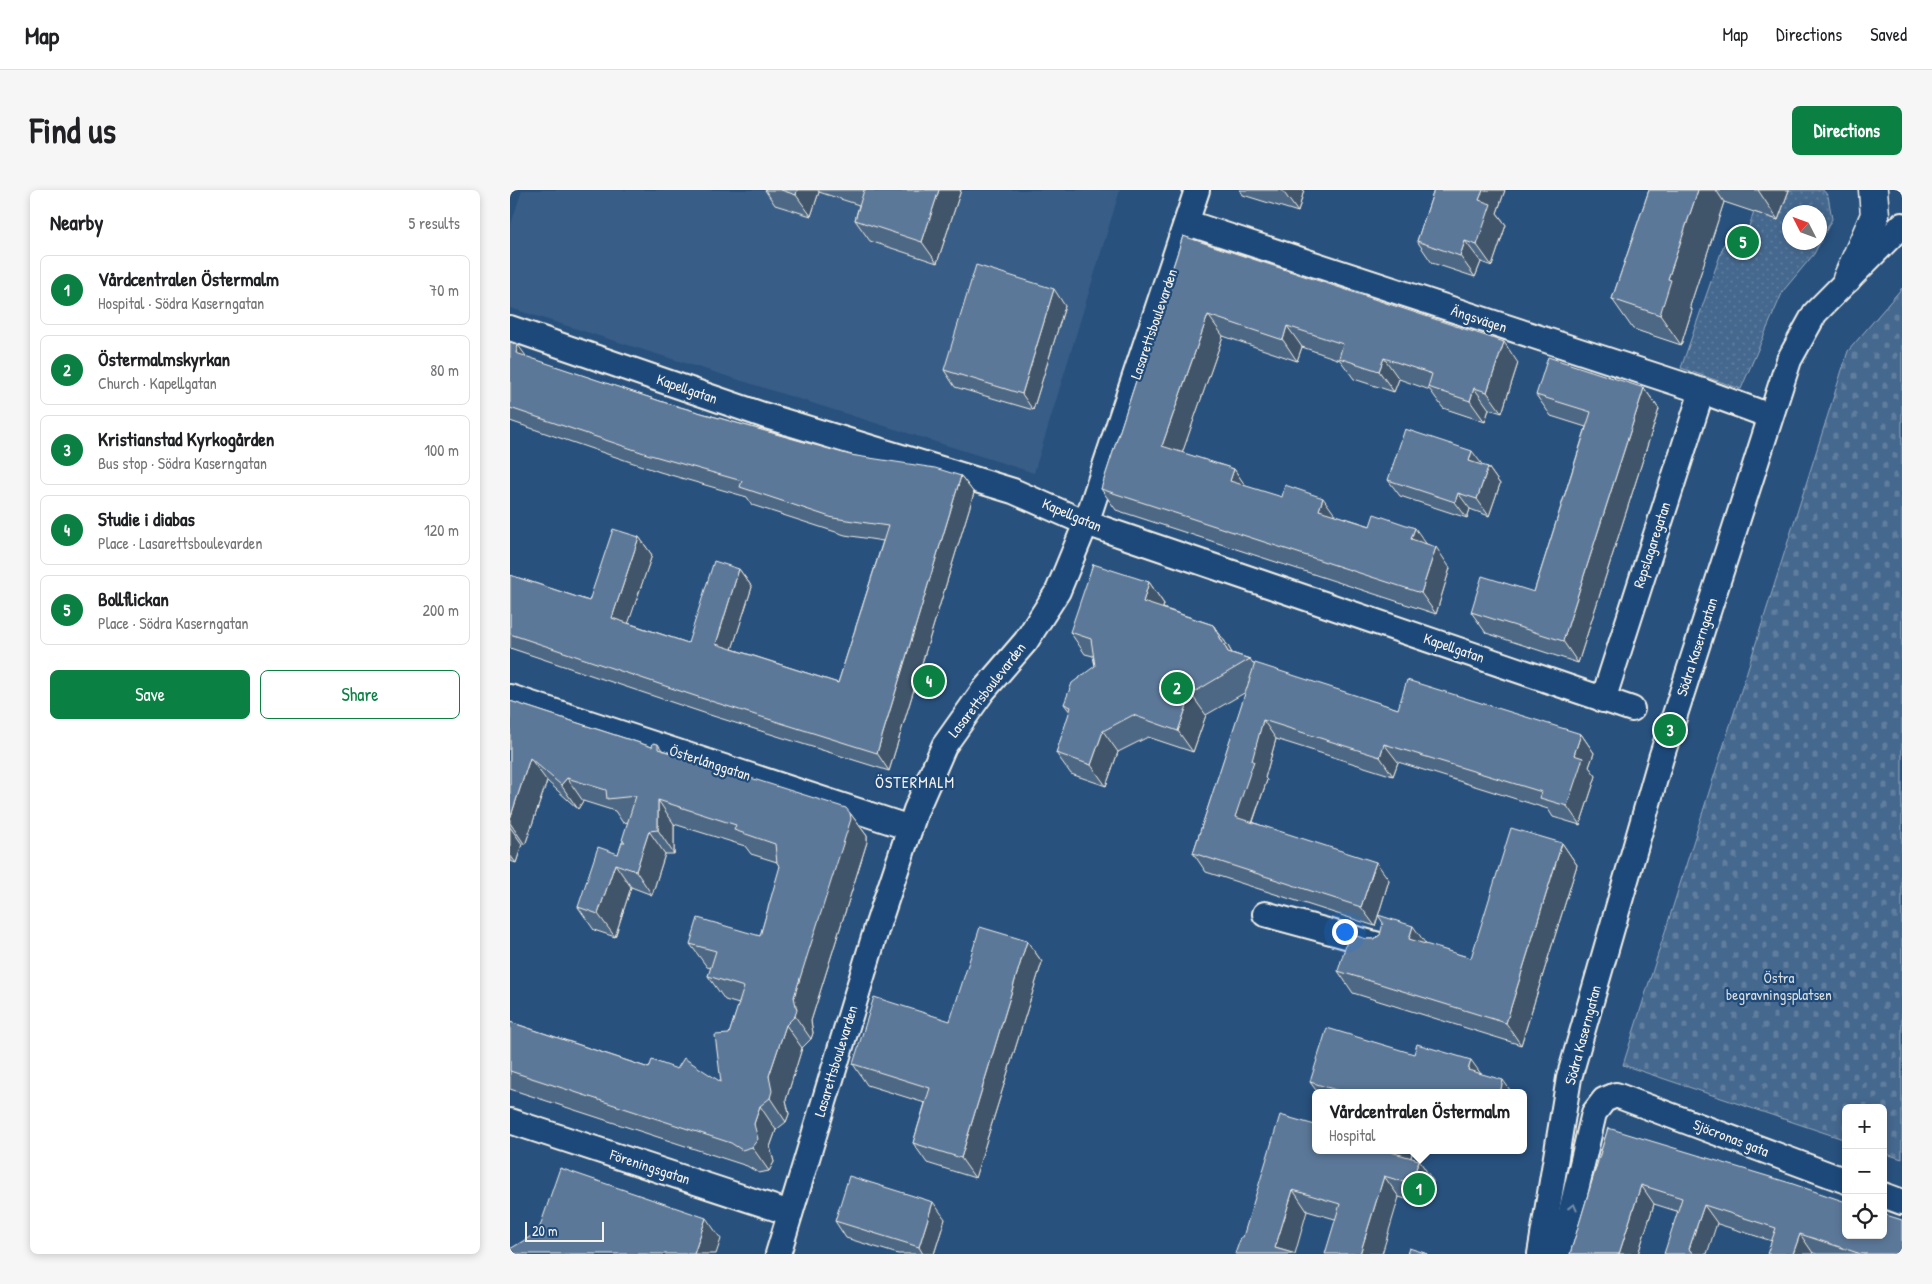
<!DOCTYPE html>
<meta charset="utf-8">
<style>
:root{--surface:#fff;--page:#f6f6f6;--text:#202124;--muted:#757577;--line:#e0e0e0;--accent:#0b8043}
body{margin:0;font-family:"Patrick Hand",sans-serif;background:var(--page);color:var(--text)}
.controls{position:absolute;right:15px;bottom:15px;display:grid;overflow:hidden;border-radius:8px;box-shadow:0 2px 8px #0003}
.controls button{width:45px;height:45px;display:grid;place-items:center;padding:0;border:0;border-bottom:1px solid var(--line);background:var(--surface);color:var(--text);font:25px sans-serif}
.compass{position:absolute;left:1272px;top:15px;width:45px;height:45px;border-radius:50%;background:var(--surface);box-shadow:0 2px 8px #0003;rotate:312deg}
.scale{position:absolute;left:15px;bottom:12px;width:79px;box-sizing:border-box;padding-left:5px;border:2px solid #f4f1e8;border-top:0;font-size:14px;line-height:18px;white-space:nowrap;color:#f4f1e8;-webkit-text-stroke:4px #1f4a7a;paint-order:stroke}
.you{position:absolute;left:834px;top:741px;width:18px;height:18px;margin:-12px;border:4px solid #fff;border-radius:50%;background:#1a73e8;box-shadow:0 0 0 8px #1a73e833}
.badge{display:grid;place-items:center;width:32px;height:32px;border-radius:50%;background:var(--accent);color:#fff;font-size:16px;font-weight:700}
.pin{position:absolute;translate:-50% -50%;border:2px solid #fff;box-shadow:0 1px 5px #0006}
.popup{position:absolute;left:802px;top:899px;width:215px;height:65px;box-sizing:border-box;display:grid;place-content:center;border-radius:8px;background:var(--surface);filter:drop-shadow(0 1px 4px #0005);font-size:16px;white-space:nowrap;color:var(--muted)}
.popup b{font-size:19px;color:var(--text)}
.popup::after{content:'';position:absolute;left:50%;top:100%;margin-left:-10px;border:10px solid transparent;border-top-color:var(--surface)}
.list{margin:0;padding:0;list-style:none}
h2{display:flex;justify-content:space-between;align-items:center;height:65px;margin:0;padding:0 20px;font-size:21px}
h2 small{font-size:16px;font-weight:400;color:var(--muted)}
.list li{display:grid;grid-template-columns:32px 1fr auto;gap:15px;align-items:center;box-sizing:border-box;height:70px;margin:0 10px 10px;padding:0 10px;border:1px solid var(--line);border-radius:8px}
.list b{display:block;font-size:19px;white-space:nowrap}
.list p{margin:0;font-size:16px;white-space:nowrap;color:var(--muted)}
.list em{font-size:16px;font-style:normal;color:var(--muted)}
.actions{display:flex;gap:10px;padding:15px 20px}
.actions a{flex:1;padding:11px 0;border:1px solid var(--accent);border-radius:8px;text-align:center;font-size:18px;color:var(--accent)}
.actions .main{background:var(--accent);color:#fff}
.icon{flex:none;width:28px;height:28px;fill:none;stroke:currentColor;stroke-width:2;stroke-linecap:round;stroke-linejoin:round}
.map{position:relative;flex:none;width:1392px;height:1064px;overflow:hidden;border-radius:8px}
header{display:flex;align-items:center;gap:30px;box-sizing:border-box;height:70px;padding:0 25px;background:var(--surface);border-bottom:1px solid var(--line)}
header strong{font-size:24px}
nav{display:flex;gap:28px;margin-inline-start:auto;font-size:18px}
.intro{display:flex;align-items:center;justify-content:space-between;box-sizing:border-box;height:120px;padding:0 30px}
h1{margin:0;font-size:35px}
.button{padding:12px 22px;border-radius:8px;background:var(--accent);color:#fff;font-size:18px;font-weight:700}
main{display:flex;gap:30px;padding:0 30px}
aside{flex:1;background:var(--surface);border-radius:8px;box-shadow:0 2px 8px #0003}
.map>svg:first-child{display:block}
.built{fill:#375d86}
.cemetery{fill:url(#cemetery-stones);stroke:#9cacbb}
.park{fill:url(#park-dots);stroke:#9cacbb;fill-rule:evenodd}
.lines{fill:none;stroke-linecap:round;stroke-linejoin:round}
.minor-casing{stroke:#f4f1e8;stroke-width:28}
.secondary-casing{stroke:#f4f1e8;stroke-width:31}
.minor{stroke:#1f4a7a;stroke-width:24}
.secondary{stroke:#1f4a7a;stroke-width:28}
.wall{fill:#4e6784;stroke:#f4f1e8}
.shaded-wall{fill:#40546b;stroke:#f4f1e8}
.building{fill:#5b7899;stroke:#f4f1e8}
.oneway{stroke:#748da6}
.labels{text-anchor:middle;stroke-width:4.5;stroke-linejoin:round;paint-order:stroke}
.street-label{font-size:15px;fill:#f4f1e8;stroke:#1f4a7a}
.park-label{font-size:15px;fill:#dadcda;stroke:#1f4a7a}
.neighbourhood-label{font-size:16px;letter-spacing:1px;fill:#f4f1e8;stroke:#1f4a7a}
</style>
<header>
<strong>Map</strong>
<nav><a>Map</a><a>Directions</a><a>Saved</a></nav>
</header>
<div class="intro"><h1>Find us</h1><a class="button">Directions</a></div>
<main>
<aside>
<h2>Nearby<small>5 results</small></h2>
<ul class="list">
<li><span class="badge">1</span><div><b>Vårdcentralen Östermalm</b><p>Hospital · Södra Kaserngatan</p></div><em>70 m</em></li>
<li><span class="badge">2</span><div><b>Östermalmskyrkan</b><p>Church · Kapellgatan</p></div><em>80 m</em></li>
<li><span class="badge">3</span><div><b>Kristianstad Kyrkogården</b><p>Bus stop · Södra Kaserngatan</p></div><em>100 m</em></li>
<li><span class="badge">4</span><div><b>Studie i diabas</b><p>Place · Lasarettsboulevarden</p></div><em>120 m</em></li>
<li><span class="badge">5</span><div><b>Bollflickan</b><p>Place · Södra Kaserngatan</p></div><em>200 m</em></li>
</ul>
<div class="actions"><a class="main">Save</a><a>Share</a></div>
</aside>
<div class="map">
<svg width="1392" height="1064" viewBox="0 0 1392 1064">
<defs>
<pattern id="cemetery-stones" width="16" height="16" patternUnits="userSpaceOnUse" patternTransform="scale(1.25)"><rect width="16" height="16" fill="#45688e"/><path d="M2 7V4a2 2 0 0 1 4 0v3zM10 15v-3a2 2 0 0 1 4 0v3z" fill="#607e9e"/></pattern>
<pattern id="park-dots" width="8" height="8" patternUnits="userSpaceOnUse" patternTransform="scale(1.25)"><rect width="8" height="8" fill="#45688e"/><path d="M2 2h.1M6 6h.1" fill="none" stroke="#607e9e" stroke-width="1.8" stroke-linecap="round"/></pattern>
</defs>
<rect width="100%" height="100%" fill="#28517e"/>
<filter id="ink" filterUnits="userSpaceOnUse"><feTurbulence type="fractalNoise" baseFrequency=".02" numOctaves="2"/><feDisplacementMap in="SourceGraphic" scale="10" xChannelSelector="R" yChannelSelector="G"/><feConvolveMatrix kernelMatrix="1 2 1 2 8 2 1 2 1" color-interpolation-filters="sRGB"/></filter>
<g filter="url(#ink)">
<polygon class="built" points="12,0 610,0 524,283 0,118 0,37"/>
<polygon class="cemetery" points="1392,98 1392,969 1373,963 1373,918 1336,918 1336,950 1113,875 1338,161"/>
<path class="park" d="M1279 0H1313L1318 6 1322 29 1304 64 1273 101 1231 199 1171 178 1214 54 1231 59 1244 22 1268 30ZM1280 22H1310V52H1280Z"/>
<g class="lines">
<g class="minor-casing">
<g id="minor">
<polyline points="678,33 1192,201 1260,226"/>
<polyline points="0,138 253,225 503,301 576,333 1122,519"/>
<polyline points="0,507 400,638"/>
<polyline points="1093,510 1192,201"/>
<polyline points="755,724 869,755"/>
<polyline points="0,931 280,1023"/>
<polyline points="1373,1005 1392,1012"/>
<polyline points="268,1064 368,734 406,620 434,556 473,501 516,451 548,401 576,333 687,0"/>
<polyline points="1030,1064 1059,888 1151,568 1279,170 1305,123 1392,35"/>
<polyline points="1051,1064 1084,923 1094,910 1106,905 1336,991"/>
</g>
</g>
<g class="secondary-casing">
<polyline id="secondary" points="1337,89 1365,25 1363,0"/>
</g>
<use href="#minor" class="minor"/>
<use href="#secondary" class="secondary"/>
</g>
<g class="wall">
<polygon points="255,0 451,0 427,73 360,51 345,30 349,15 309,2 301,26 265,15"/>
<polygon points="730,0 794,0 788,22 733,5"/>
<polygon points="924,0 995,0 987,23 996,35 982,76 971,72 965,87 922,73 907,51"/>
<polygon points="1139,0 1279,0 1268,30 1214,12 1180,116 1182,120 1171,155 1123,139 1102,109"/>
<polygon points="673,46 1008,173 992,223 979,219 975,232 933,218 920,200 889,189 884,202 844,189 830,170 792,157 787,171 713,146 672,263 724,279 735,296 917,354 940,378 926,424 606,320 591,299"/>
<polygon points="555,116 523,220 445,197 434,180"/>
<polygon points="0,152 16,167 156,213 340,265 451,286 464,303 379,581 203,526 0,458 0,385 79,411 129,347 142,365 118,433 178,453 229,379 242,397 222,459 328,493 373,351 335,345 242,315 237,307 150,282 0,231"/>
<polygon points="1134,198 1149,219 1068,473 976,443 961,422 1024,402 1076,237 1041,226 1026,205"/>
<polygon points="973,276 978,277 990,294 979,326 960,319 957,328 890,306 878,290"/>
<polygon points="639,392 654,414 653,418 703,435 718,456 722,463 740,469 745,476 888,519 1071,544 1084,563 1079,577 1086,586 1070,635 1043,627 1038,619 888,572 883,586 766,549 755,588 757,590 743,632 879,690 865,736 696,682 683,663 736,502 696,525 683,562 638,547 608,562 596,596 561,584 546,563 560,522 554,514 585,476 583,466 575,464 560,442"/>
<polygon points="0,511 142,557 148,554 152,560 340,623 357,646 357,652 301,831 303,843 301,849 292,858 276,910 279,924 276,932 266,940 260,957 264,972 259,981 249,983 237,976 0,899 0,832 139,878 211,892 219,844 229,814 215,810 198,786 201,778 197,777 180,754 250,746 270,678 267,672 241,664 235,656 164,634 164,664 155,664 142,705 121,697 105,747 84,740 68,717 108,664 113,652 118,632 113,633 105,621 73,611 68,619 37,591 15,655 12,654 6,673 0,671"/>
<polygon points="1052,653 1067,675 1011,855 843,803 828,781 857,749 864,749 870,745 916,755 961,768"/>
<polygon points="517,751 532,772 465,988 417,973 403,953 415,913 357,895 343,874 440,831"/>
<polygon points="971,884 1002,903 808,903 800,892"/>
<polygon points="1098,938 1392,1064 1307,1064 1262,1051 1144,1014 1128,1064 1060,1064"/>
<polygon points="805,960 903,960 901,968 923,991 916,1015 889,1007 825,1029 797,1021 733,1047"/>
<polygon points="435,1029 424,1064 388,1064 336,1048 325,1031"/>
</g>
<g class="shaded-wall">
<polygon points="287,0 308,0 309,2 301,26 286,5"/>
<polygon points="429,0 451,0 427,73 412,52"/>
<polygon points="773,0 794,0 788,22 772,0"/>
<polygon points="973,0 995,0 987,23 996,35 982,76 967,55 969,10"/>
<polygon points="1188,0 1206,0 1214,12 1180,116 1182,120 1171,155 1150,125 1158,89"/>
<polygon points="1248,0 1279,0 1268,30"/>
<polygon points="955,51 971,72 965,87 950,66"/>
<polygon points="544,99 555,116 523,220 512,204"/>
<polygon points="698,125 713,146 667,278 652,256"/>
<polygon points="777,136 792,157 787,171 773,150"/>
<polygon points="994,152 1008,173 992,223 977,202"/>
<polygon points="8,155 21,173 6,163"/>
<polygon points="874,168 889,189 884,202 869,181"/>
<polygon points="964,198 979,219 975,232 960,211"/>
<polygon points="1134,198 1149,219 1068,473 1053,451"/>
<polygon points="962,261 974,277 959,271"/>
<polygon points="978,277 990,294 979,326 967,309"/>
<polygon points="724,279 739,301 720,291"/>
<polygon points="451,286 464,303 379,581 367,563"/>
<polygon points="948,303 960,319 957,328 945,312"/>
<polygon points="813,308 828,329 809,320"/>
<polygon points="905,338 920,359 901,349"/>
<polygon points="129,347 142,365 114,446 102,428"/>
<polygon points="926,357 940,378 926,424 911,403"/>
<polygon points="229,379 242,397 218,472 206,454"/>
<polygon points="639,392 654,414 648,433 633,412"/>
<polygon points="703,435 718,456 729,476 718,462"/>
<polygon points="681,504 696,525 683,562 668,541"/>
<polygon points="753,530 766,549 755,588 757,590 738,645 725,627"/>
<polygon points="593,541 608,562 596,596 581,575"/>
<polygon points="1071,544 1084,563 1079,577 1086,586 1070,635 1057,616 1064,565"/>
<polygon points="874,554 888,572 883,586 870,567"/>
<polygon points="20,568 37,591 15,655 0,633 0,629"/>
<polygon points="57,588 73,611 68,619 51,595"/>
<polygon points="148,610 164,634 164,664 148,640"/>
<polygon points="340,623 357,646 357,652 301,831 303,843 301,849 285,826 284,807"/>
<polygon points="0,637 12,654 6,673 0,665"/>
<polygon points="139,641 155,664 142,705 126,681"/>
<polygon points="1052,653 1067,675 1011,855 996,833"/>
<polygon points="866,672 879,690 865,736 851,717"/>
<polygon points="105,674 121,697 105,747 88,724"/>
<polygon points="903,736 918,757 899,749"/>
<polygon points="517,751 532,772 465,988 451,968"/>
<polygon points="276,835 292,858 276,910 279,924 276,932 260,908 259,886"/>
<polygon points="961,870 976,891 958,880"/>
<polygon points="993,890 1002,903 990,903"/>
<polygon points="250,916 266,940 260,957 264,972 259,981 242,957 244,934"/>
<polygon points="882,960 903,960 896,983 881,962"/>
<polygon points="909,970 923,991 916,1015 901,994"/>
<polygon points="874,986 889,1007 872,1064 850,1064"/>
<polygon points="1131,995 1144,1014 1128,1064 1109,1064"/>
<polygon points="783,1000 797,1021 785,1064 765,1058"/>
<polygon points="423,1012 435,1029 424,1064 413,1064 409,1057"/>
<polygon points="1194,1015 1207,1033 1197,1064 1183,1064 1179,1059"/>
<polygon points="196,1028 211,1049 206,1064 184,1064"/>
<polygon points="1290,1044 1303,1063 1302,1064 1283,1064"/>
</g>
<g class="building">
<polygon points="271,0 287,0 286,5"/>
<polygon points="354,0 429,0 412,52 345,30"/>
<polygon points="924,0 973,0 969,10 981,14 967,55 955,51 950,66 907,51"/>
<polygon points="1139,0 1188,0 1158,89 1161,90 1150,125 1102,109"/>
<polygon points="673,46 994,152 977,202 964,198 960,211 918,197 922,184 874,168 869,181 829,168 833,154 777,136 773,150 698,125 652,256 724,279 720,291 772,307 775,295 813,308 809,320 860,336 864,324 905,338 901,349 926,357 911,403 591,299"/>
<polygon points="466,75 544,99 512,204 434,180"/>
<polygon points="0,152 8,155 6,163 156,213 340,265 425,278 451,286 367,563 191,508 0,444 0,385 79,411 103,339 129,347 102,428 178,453 204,371 229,379 206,454 328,493 378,336 323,328 230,297 232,291 137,264 0,218"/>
<polygon points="1038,167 1134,198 1053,451 961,422 972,386 1024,402 1081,222 1026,205"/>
<polygon points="895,239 962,261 959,271 978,277 967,309 948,303 945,312 878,290"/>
<polygon points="583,374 639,392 633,412 703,435 718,462 740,469 681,504 668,541 623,525 593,541 581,575 546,563 561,517 554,514 562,493 585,476 581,449 560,442"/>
<polygon points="745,473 888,519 897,490 1071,544 1064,565 1073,568 1057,616 1030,608 1032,602 874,554 870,567 753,530 742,571 744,571 725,627 866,672 851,717 683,663"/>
<polygon points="0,511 142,557 143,553 148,554 148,559 336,618 340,623 341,629 284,807 287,820 285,826 276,835 259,886 262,901 260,908 250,916 244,934 248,949 242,957 232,960 221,953 0,881 0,832 139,878 142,870 167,879 174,868 211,892 205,845 219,844 234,797 198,786 206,761 180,754 188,728 250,746 270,676 267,673 265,654 224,640 226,635 148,610 148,640 139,641 126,681 105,674 88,724 68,717 88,657 108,664 112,652 115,652 112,650 126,606 97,609 96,600 57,588 51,595 20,568 0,629"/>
<polygon points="1001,638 1052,653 996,833 828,781 839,744 857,749 864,749 870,745 873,733 868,725 903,736 899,749 961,768"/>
<polygon points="470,737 517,751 451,968 403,953 420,898 343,874 364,807 440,831"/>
<polygon points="817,838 904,864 907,854 961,870 958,880 993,890 990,903 836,903 800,892"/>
<polygon points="770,925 805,935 805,960 882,960 881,962 909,970 901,994 874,986 850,1064 815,1064 830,1014 783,1000 765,1058 786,1064 725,1064 731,1047 733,1047"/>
<polygon points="1098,938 1280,993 1336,1012 1336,1045 1373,1045 1373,1024 1392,1030 1392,1064 1351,1064 1290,1044 1283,1064 1257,1064 1266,1038 1194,1015 1179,1059 1183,1064 1154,1064 1172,1008 1131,995 1109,1064 1060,1064"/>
<polygon points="50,978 196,1028 184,1064 0,1064 0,1059 28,1042"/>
<polygon points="339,986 423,1012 409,1057 325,1031"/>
<polygon points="899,1058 918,1064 897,1064"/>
</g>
<defs><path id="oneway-chevron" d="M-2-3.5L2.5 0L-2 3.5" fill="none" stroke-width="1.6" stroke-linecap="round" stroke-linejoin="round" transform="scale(1.25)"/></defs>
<use class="oneway" href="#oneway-chevron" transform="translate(1063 1017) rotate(-76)"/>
</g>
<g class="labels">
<g class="street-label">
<text transform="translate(969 129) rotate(18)" y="5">Ängsvägen</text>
<text transform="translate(644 134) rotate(-71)" y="5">Lasarettsboulevarden</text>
<text transform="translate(177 199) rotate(19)" y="5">Kapellgatan</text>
<text transform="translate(562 325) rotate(23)" y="5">Kapellgatan</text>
<text transform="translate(1142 355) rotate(-72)" y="5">Repslagaregatan</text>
<text transform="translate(1187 457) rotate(-72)" y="5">Södra Kaserngatan</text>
<text transform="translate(944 458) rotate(19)" y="5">Kapellgatan</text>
<text transform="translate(477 500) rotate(-52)" y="5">Lasarettsboulevarden</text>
<text transform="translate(200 573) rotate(18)" y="5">Österlånggatan</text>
<text transform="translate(1073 845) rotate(-75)" y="5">Södra Kaserngatan</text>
<text transform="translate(326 871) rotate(-73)" y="5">Lasarettsboulevarden</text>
<text transform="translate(1221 948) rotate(21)" y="5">Sjöcronas gata</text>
<text transform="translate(140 977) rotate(18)" y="5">Föreningsgatan</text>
</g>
<g class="park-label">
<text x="1269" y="793">Östra<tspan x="1269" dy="17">begravningsplatsen</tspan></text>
</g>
<g class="neighbourhood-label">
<text x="405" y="598">ÖSTERMALM</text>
</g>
</g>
</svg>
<div class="controls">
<button>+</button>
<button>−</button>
<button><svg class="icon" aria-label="locate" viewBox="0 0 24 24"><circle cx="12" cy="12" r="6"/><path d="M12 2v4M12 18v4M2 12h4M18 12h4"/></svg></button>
</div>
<svg class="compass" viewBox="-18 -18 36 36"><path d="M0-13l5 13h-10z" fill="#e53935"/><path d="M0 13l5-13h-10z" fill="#757577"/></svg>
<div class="scale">20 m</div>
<div class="you"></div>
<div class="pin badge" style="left:909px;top:999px">1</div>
<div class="popup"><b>Vårdcentralen Östermalm</b>Hospital</div>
<div class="pin badge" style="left:667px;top:498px">2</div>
<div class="pin badge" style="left:1160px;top:540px">3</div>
<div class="pin badge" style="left:419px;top:491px">4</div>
<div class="pin badge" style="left:1233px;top:52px">5</div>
</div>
</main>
